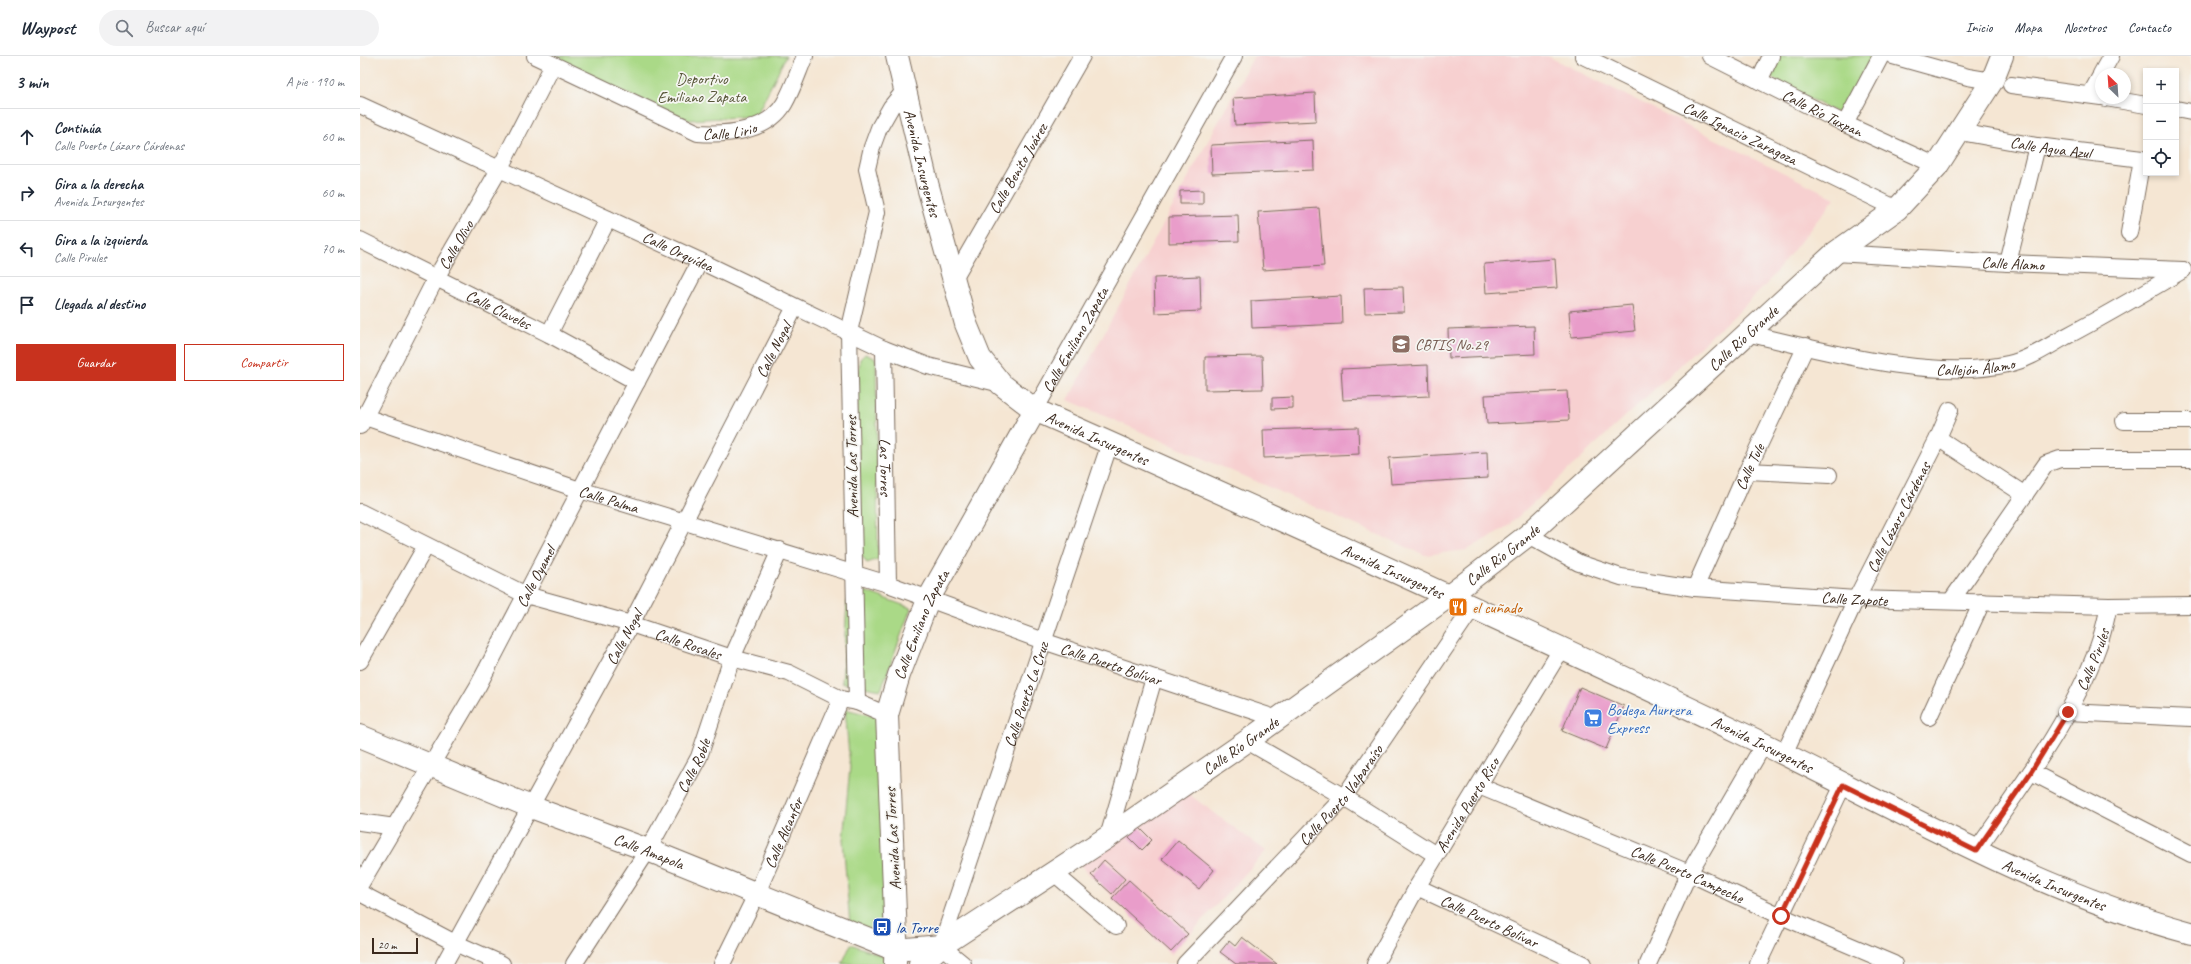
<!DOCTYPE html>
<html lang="es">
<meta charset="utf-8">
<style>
:root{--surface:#fff;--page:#f2f2f3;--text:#1f2937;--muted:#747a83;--line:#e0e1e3;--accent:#c8321e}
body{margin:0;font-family:Caveat,sans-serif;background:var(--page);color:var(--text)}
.controls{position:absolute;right:12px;top:12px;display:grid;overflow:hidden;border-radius:0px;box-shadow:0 2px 6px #0003}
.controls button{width:36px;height:36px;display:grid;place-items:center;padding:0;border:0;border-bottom:1px solid var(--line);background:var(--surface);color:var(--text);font:20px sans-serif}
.compass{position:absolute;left:1735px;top:12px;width:36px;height:36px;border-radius:50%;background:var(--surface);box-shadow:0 2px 6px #0003;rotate:335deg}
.scale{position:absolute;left:12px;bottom:10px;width:46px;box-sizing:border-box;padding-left:4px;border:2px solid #3b2a1e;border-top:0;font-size:11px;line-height:14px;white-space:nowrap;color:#3b2a1e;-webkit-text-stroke:3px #f6f6f2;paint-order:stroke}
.stop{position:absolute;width:12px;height:12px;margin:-9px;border:3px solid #c8321e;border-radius:50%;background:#fff}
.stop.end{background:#c8321e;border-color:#fff;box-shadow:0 1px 4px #0008}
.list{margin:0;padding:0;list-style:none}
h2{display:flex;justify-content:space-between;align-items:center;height:52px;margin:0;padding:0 16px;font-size:17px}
h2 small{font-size:13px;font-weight:400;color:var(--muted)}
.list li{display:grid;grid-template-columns:26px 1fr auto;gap:12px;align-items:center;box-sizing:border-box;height:56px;padding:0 16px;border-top:1px solid var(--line)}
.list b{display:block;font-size:15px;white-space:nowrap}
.list p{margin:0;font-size:13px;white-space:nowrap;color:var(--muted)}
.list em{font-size:13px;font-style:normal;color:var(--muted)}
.actions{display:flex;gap:8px;padding:12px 16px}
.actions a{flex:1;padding:9px 0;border:1px solid var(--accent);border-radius:0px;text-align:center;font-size:14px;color:var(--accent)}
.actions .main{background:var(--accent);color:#fff}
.icon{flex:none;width:22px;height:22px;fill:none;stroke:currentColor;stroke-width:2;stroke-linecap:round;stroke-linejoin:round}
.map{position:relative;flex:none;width:1831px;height:908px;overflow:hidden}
header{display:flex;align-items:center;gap:24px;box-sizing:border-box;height:56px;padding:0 20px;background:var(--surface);border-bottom:1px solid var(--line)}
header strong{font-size:19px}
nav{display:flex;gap:22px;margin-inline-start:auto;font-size:14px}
.search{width:280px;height:36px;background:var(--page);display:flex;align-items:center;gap:10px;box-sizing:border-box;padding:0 14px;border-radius:22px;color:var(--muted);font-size:15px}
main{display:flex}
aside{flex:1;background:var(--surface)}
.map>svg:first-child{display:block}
.built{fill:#f7d0d0}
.green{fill:#aad987;stroke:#728252}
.building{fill:#e99dca}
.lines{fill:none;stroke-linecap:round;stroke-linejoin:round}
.street-casing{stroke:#7c6c5d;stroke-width:18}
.secondary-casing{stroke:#7c6c5d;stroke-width:24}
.street{stroke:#fff;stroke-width:16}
.secondary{stroke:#fff;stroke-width:22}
.route{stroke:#c8321e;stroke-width:5}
.labels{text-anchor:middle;stroke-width:3.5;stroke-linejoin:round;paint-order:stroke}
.park-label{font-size:16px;fill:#575638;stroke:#f6f6f2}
.street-label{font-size:16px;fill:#3b2a1e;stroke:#f6f6f2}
.education-label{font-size:16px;fill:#785e54;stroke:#f6f6f2;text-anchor:start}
.food-label{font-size:16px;fill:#c56008;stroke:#f6f6f2;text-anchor:start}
.shop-label{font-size:16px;fill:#366cbe;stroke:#f6f6f2;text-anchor:start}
.transit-label{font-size:16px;fill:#164399;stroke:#f6f6f2;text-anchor:start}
</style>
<header>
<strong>Waypost</strong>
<div class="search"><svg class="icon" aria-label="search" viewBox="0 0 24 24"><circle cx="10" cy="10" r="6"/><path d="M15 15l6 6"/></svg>Buscar aquí</div>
<nav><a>Inicio</a><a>Mapa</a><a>Nosotros</a><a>Contacto</a></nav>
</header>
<main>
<aside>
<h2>3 min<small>A pie · 190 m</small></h2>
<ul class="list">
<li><svg class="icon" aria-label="ahead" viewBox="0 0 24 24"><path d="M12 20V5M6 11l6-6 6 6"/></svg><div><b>Continúa</b><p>Calle Puerto Lázaro Cárdenas</p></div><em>60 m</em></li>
<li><svg class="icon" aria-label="right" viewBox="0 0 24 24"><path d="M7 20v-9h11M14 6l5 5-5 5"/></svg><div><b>Gira a la derecha</b><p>Avenida Insurgentes</p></div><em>60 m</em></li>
<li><svg class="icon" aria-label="left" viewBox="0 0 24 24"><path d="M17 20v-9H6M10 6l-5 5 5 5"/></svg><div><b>Gira a la izquierda</b><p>Calle Pirules</p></div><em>70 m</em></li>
<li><svg class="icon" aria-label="arrive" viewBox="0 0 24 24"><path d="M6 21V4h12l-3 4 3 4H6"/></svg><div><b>Llegada al destino</b></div></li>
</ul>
<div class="actions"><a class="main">Guardar</a><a>Compartir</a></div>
</aside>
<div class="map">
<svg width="1831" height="908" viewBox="0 0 1831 908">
<rect width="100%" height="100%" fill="#f6f6f2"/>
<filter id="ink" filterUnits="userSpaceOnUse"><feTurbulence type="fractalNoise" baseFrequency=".025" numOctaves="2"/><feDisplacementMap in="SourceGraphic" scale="8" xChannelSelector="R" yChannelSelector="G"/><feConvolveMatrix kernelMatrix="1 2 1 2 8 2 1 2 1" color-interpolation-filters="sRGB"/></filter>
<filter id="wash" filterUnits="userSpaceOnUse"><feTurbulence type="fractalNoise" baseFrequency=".012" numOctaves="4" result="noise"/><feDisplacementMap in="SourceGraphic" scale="16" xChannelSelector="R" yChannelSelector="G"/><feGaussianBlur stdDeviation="0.9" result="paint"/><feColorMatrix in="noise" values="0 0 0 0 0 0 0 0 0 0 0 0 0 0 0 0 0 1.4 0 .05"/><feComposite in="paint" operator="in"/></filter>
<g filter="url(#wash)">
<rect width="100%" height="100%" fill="#f5e6d3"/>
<g class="built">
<polygon points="894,0 1187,0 1475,142 1404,231 1148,470 1107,494 1065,499 708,344"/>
<polygon points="823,734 906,795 811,899 718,807"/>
</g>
<g class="green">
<polygon points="181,0 426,0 396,60 329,64"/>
<polygon points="1419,0 1512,0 1481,59 1408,20"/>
<polygon points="505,298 516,303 518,503 507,507 501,498 497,342 500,303"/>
<polygon points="488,529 551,552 521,634 482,627"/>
<polygon points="485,653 518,661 533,880 490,869 483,784 490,711"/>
<polygon points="491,888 525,901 527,908 482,908"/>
</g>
<g id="blocks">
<g class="building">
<polygon points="955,37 956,65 875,69 873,42"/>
<polygon points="953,84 954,114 852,118 851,89"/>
<polygon points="843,134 843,148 820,148 820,135"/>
<polygon points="959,152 964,210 903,214 898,156"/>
<polygon points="878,159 879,185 809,187 809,161"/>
<polygon points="1195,203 1197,232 1126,237 1124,208"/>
<polygon points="840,220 841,255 795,257 794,222"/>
<polygon points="1043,231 1044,256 1005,257 1004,232"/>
<polygon points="981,240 982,268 892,272 891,245"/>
<polygon points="1272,249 1275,275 1211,281 1209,255"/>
<polygon points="1174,270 1175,298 1089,302 1088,273"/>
<polygon points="902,300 903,333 845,334 845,301"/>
<polygon points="1068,309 1069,340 983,344 981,313"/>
<polygon points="1207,335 1209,364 1127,368 1125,339"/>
<polygon points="933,341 933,352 912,353 912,342"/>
<polygon points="998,371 999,398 904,402 903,374"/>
<polygon points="1127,396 1128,422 1031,428 1029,402"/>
<polygon points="1220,631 1264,650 1246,693 1202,675"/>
<polygon points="778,770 792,784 782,794 768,780"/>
<polygon points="818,784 854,814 839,833 802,803"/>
<polygon points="744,804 765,823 752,838 731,819"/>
<polygon points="769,824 828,878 811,896 752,842"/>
<polygon points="882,881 917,908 876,908 860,896 869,885 875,890"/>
</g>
</g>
</g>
<g filter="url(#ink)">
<use href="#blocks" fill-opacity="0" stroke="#7c6c5d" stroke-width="1"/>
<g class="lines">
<g class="street-casing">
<g id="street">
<path id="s1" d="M175 0 338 77C367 79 407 76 424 48 433 33 438 16 445 0"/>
<path id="s2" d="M1223 0 1537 153"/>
<path id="s3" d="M1350 0 1485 68 1577 110"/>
<polyline points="1533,0 1608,21 1632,25"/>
<polyline points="1741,18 1751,0"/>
<polyline points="1399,25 1411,0"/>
<polyline points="1651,29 1741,41"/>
<polyline points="1730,39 1741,19"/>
<polyline points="1746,42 1786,49"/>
<path id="s4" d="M0 49 340 205 524 293 568 310 641 328"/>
<polyline points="1816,53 1831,56"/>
<polyline points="1485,68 1521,0"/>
<path id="s5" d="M1600 76 1677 90 1782 103 1769 177"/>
<path id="s6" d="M0 184 189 278 277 326"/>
<path id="s7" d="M1475 197 1648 207 1823 214"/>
<polyline points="1648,207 1677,90"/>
<path id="s8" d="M593 224 722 0"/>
<path id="s9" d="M1386 277C1461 294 1572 326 1648 308 1668 304 1687 291 1705 281 1745 260 1784 237 1823 214"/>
<polyline points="189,278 248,163"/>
<path id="s10" d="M524 293 528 528"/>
<path id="s11" d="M675 354 874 0"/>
<path id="s12" d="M5 361 220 434 528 528 683 585 918 663"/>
<polyline points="1764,365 1831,365"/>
<path id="s13" d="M0 370 76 222 140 112 193 9"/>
<polyline points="1578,382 1665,439"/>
<polyline points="1387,415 1469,419"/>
<path id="s14" d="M0 456 166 539 271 568 372 602 429 617 481 643 497 646 527 659"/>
<path id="s15" d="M1168 479 1219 507 1261 521 1335 532 1496 543 1749 550 1831 549"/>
<path id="s16" d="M1335 532 1387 415 1446 290"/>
<polyline points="1591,545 1686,408 1700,403 1831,403"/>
<polyline points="0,605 66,490"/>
<polyline points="497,646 489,276 517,156 507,113 512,91 519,72 531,51 544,35"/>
<polyline points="1708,656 1831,662"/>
<polyline points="1569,661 1622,546"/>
<polyline points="887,685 984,741 1076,799"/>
<path id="s17" d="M1424 698 1496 543 1578 382 1590 354"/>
<polyline points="1671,716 1831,798"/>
<path id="s18" d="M1119 730 1329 817 1421 860 1534 908"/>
<polyline points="0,766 35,771"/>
<polyline points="748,781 794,622"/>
<path id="s19" d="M1616 795C1661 730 1711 665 1738 591 1743 578 1746 563 1749 550"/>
<polyline points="694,817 756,870"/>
<path id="s20" d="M0 829 118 630 340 205"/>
<path id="s21" d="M1057 831 1223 908"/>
<polyline points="0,837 95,887 142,908"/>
<path id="s22" d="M84 908 271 568 435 251"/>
<path id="s23" d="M214 908 288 794 339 701 372 602 420 494"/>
<path id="s24" d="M362 908 397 837 481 643"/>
<path id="s25" d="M603 908 581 890 750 387"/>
<path id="s26" d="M825 908 984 741 1113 551"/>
<path id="s27" d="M1015 908 1057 831 1202 592"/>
<polyline points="1288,908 1329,817 1404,688"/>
<polyline points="1398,908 1483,729"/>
</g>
</g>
<g class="secondary-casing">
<g id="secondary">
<path id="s28" d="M537 0 567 127 606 268 620 302 641 328 675 354C912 459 1149 566 1383 678 1530 748 1672 834 1831 877"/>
<path id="s29" d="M0 680 171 751 288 794 536 894 581 890"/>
<path id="s30" d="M535 907 536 882 527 659 539 619 568 544 675 354"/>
<path id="s31" d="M560 908 581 890 748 781 887 685 1089 540 1168 479 1475 197 1537 153 1577 110 1632 25 1642 0"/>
</g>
</g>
<use href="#street" class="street"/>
<use href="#secondary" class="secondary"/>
</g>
</g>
<g class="lines" filter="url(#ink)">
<polyline class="route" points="1421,860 1483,729 1616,795 1671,716 1708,656"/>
</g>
<defs>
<g id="school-square" transform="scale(1)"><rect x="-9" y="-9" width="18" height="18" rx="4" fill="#8d6e63" stroke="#f6f6f2"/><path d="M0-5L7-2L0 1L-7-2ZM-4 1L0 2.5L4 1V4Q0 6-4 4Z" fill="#fff"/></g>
<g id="restaurant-square" transform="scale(1)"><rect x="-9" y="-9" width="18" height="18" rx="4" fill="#e8710a" stroke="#f6f6f2"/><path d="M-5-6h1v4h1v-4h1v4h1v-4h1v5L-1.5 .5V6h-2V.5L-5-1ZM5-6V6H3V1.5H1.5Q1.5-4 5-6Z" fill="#fff"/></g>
<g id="supermarket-square" transform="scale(1)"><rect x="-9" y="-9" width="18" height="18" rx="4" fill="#3f7fe0" stroke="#f6f6f2"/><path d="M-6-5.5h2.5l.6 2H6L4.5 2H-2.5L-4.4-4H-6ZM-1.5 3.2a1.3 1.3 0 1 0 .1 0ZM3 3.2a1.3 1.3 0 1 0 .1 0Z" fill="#fff"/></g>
<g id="bus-square" transform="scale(1)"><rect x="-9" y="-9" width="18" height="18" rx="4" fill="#1a4fb4" stroke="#f6f6f2"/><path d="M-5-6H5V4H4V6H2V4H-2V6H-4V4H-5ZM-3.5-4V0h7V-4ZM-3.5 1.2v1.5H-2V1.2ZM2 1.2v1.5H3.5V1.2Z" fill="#fff"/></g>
</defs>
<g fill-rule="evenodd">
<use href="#school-square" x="1041" y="288"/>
<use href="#restaurant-square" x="1098" y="551"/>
<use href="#supermarket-square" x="1233" y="662"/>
<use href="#bus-square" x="522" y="871"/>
</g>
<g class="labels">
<g class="park-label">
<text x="342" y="28">Deportivo<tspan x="342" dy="18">Emiliano Zapata</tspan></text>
</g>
<g class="street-label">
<text dy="6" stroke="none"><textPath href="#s3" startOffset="126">Calle Río Tuxpan</textPath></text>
<text dy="6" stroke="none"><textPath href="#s1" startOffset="212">Calle Lirio</textPath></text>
<text dy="6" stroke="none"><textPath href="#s2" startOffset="175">Calle Ignacio Zaragoza</textPath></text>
<text dy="6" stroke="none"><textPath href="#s5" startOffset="92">Calle Agua Azul</textPath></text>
<text dy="6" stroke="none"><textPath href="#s28" startOffset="110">Avenida Insurgentes</textPath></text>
<text dy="6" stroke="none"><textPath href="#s8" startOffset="129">Calle Benito Juárez</textPath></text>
<text dy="6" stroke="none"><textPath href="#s13" startOffset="205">Calle Olivo</textPath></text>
<text dy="6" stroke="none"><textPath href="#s4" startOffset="350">Calle Orquídea</textPath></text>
<text dy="6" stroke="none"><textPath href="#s7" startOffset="178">Calle Álamo</textPath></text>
<text dy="6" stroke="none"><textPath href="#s6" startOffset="155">Calle Claveles</textPath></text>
<text dy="6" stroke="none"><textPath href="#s31" startOffset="1036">Calle Río Grande</textPath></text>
<text dy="6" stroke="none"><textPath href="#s11" startOffset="81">Calle Emiliano Zapata</textPath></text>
<text dy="6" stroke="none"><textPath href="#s22" startOffset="697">Calle Nogal</textPath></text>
<text dy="6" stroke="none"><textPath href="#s9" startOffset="233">Callejón Álamo</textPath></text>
<text dy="6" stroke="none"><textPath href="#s28" startOffset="458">Avenida Insurgentes</textPath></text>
<text transform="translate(491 411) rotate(-91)" y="6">Avenida Las Torres</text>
<text dy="6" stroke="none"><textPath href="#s10" startOffset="118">Las Torres</textPath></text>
<text dy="6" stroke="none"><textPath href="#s16" startOffset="133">Calle Tule</textPath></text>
<text dy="6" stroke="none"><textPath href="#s12" startOffset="257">Calle Palma</textPath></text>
<text dy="6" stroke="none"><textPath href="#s17" startOffset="263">Calle Lázaro Cárdenas</textPath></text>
<text dy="6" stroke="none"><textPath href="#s31" startOffset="712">Calle Río Grande</textPath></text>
<text dy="6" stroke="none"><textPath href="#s28" startOffset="782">Avenida Insurgentes</textPath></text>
<text dy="6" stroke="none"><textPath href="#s20" startOffset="355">Calle Oyamel</textPath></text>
<text dy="6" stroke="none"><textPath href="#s15" startOffset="337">Calle Zapote</textPath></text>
<text dy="6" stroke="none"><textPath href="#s30" startOffset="345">Calle Emiliano Zapata</textPath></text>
<text dy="6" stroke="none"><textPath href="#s22" startOffset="373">Calle Nogal</textPath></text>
<text dy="6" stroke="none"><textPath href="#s14" startOffset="355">Calle Rosales</textPath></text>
<text dy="6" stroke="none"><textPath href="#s19" startOffset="225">Calle Pirules</textPath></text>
<text dy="6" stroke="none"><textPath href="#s12" startOffset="786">Calle Puerto Bolívar</textPath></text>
<text dy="6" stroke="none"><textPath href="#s25" startOffset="294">Calle Puerto La Cruz</textPath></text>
<text dy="6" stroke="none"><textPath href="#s28" startOffset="1190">Avenida Insurgentes</textPath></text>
<text dy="6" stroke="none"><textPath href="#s31" startOffset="388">Calle Río Grande</textPath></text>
<text dy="6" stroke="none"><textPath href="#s23" startOffset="232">Calle Roble</textPath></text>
<text dy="6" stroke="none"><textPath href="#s26" startOffset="230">Calle Puerto Valparaíso</textPath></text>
<text dy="6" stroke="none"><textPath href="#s27" startOffset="184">Avenida Puerto Rico</textPath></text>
<text dy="6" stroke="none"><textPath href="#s24" startOffset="145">Calle Alcanfor</textPath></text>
<text transform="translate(532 783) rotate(-93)" y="6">Avenida Las Torres</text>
<text dy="6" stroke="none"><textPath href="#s29" startOffset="311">Calle Amapola</textPath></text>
<text dy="6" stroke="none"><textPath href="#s18" startOffset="226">Calle Puerto Campeche</textPath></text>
<text dy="6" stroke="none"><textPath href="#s28" startOffset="1514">Avenida Insurgentes</textPath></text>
<text dy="6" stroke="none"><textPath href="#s21" startOffset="80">Calle Puerto Bolívar</textPath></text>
</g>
<g class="education-label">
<text x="1055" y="294">CBTIS No.29</text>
</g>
<g class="food-label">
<text x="1112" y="557">el cuñado</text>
</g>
<g class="shop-label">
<text x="1247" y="659">Bodega Aurrera<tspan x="1247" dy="18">Express</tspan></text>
</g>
<g class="transit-label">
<text x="536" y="877">la Torre</text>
</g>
</g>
</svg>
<div class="controls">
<button>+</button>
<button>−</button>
<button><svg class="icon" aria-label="locate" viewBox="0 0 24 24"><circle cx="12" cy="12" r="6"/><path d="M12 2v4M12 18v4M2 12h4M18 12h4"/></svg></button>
</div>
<svg class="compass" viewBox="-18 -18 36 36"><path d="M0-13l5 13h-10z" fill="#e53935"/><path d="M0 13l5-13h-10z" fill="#747a83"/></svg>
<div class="scale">20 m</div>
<div class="stop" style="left:1421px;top:860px"></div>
<div class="stop end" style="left:1708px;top:656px"></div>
</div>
</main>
